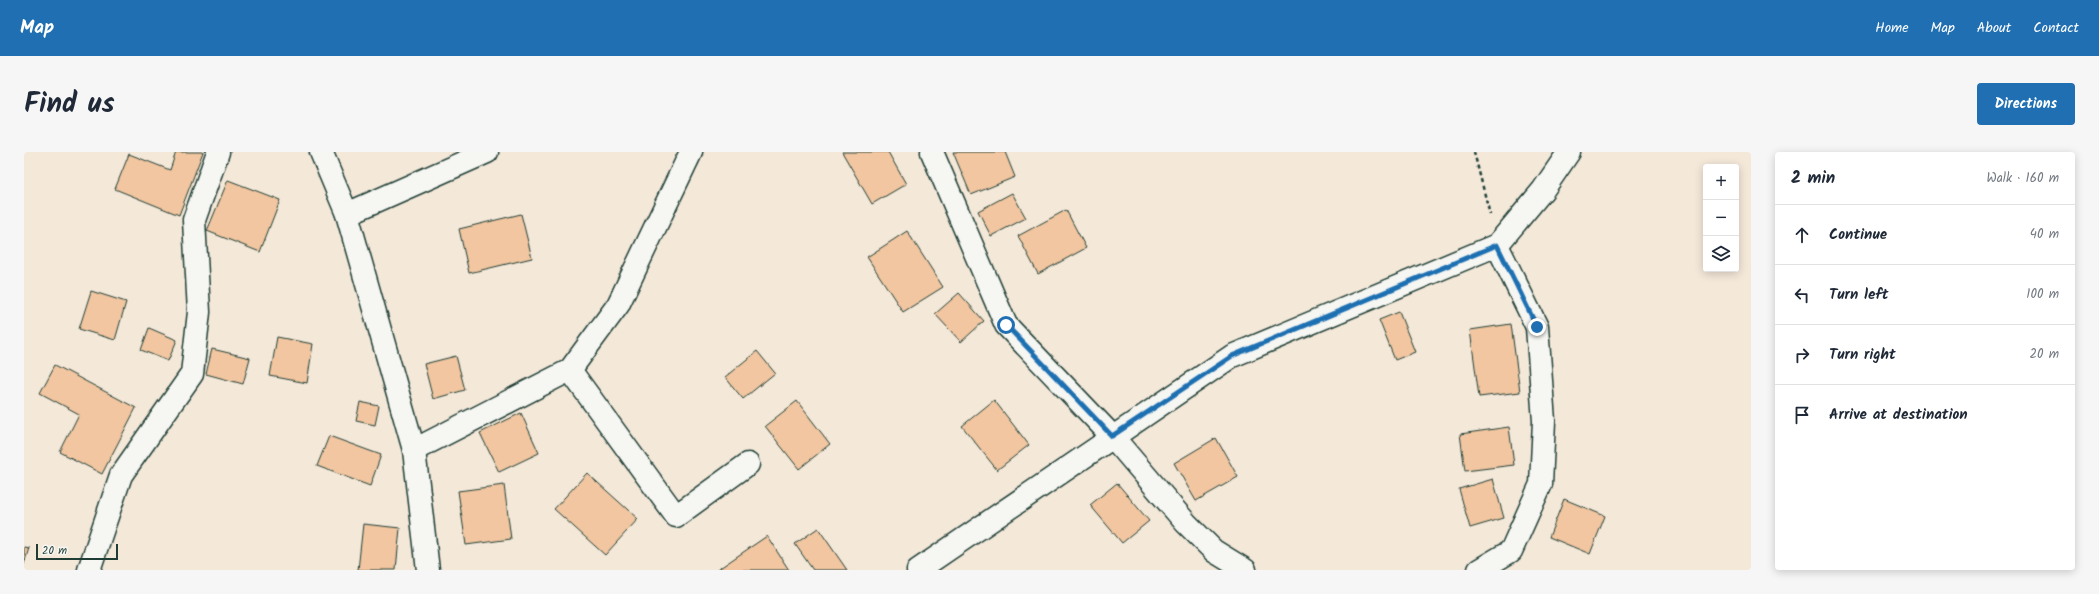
<!DOCTYPE html>
<meta charset="utf-8">
<style>
:root{--surface:#fff;--page:#f6f6f7;--text:#1f2937;--muted:#747a83;--line:#e0e1e3;--accent:#1f6fb2}
body{margin:0;font-family:Kalam,sans-serif;background:var(--page);color:var(--text)}
.controls{position:absolute;right:12px;top:12px;display:grid;overflow:hidden;border-radius:4px;box-shadow:0 2px 10px #0003}
.controls button{width:36px;height:36px;display:grid;place-items:center;padding:0;border:0;border-bottom:1px solid var(--line);background:var(--surface);color:var(--text);font:20px sans-serif}
.scale{position:absolute;left:12px;bottom:10px;width:82px;box-sizing:border-box;padding-left:4px;border:2px solid #1f3d34;border-top:0;font-size:11px;line-height:14px;white-space:nowrap;color:#1f3d34;-webkit-text-stroke:3px #f6f6f2;paint-order:stroke}
.stop{position:absolute;width:12px;height:12px;margin:-9px;border:3px solid #1f6fb2;border-radius:50%;background:#fff}
.stop.end{background:#1f6fb2;border-color:#fff;box-shadow:0 1px 4px #0008}
.list{margin:0;padding:0;list-style:none}
h2{display:flex;justify-content:space-between;align-items:center;height:52px;margin:0;padding:0 16px;font-size:17px}
h2 small{font-size:13px;font-weight:400;color:var(--muted)}
.list li{display:grid;grid-template-columns:26px 1fr auto;gap:12px;align-items:center;box-sizing:border-box;height:60px;padding:0 16px;border-top:1px solid var(--line)}
.list b{display:block;font-size:15px;white-space:nowrap}
.list em{font-size:13px;font-style:normal;color:var(--muted)}
.icon{flex:none;width:22px;height:22px;fill:none;stroke:currentColor;stroke-width:2;stroke-linecap:round;stroke-linejoin:round}
.map{position:relative;flex:none;width:1727px;height:418px;overflow:hidden;border-radius:4px}
header{display:flex;align-items:center;gap:24px;box-sizing:border-box;height:56px;padding:0 20px;background:var(--accent);color:#fff}
header strong{font-size:19px}
nav{display:flex;gap:22px;margin-inline-start:auto;font-size:14px}
.intro{display:flex;align-items:center;justify-content:space-between;box-sizing:border-box;height:96px;padding:0 24px}
h1{margin:0;font-size:28px}
.button{padding:10px 18px;border-radius:4px;background:var(--accent);color:#fff;font-size:14px;font-weight:700}
main{display:flex;gap:24px;padding:0 24px}
aside{flex:1;background:var(--surface);border-radius:4px;box-shadow:0 2px 10px #0003}
.map>svg:first-child{display:block}
.building{fill:#f1c6a0;stroke:#1f3d34}
.lines{fill:none;stroke-linecap:round;stroke-linejoin:round}
.street-casing{stroke:#1f3d34;stroke-width:25}
.secondary-casing{stroke:#1f3d34;stroke-width:25}
.path{stroke:#1f3d34;stroke-width:2.5;stroke-dasharray:4 3;stroke-linecap:butt}
.street{stroke:#f6f6f2;stroke-width:22}
.secondary{stroke:#f6f6f2;stroke-width:22}
.route{stroke:#1f6fb2;stroke-width:5}
</style>
<header>
<strong>Map</strong>
<nav><a>Home</a><a>Map</a><a>About</a><a>Contact</a></nav>
</header>
<div class="intro"><h1>Find us</h1><a class="button">Directions</a></div>
<main>
<div class="map">
<svg width="1727" height="418" viewBox="0 0 1727 418">
<rect width="100%" height="100%" fill="#f4e8d9"/>
<filter id="ink" filterUnits="userSpaceOnUse"><feTurbulence type="fractalNoise" baseFrequency=".025" numOctaves="2"/><feDisplacementMap in="SourceGraphic" scale="8" xChannelSelector="R" yChannelSelector="G"/><feConvolveMatrix kernelMatrix="1 2 1 2 8 2 1 2 1" color-interpolation-filters="sRGB"/></filter>
<g filter="url(#ink)">
<g class="building">
<polygon points="152,0 179,0 155,63 91,37 105,2 146,18"/>
<polygon points="818,0 864,0 882,32 848,52"/>
<polygon points="929,0 981,0 991,25 947,43"/>
<polygon points="204,28 256,48 236,100 183,79"/>
<polygon points="988,41 1002,66 967,84 954,59"/>
<polygon points="1042,58 1062,96 1014,122 994,84"/>
<polygon points="497,62 508,106 445,121 435,77"/>
<polygon points="883,79 919,135 879,160 843,105"/>
<polygon points="67,139 102,150 91,188 55,177"/>
<polygon points="935,141 960,169 937,190 911,162"/>
<polygon points="1375,160 1391,200 1371,208 1355,168"/>
<polygon points="1487,172 1496,240 1455,245 1446,178"/>
<polygon points="125,176 153,188 144,209 117,198"/>
<polygon points="253,185 289,192 283,231 246,224"/>
<polygon points="188,197 226,206 219,232 182,222"/>
<polygon points="733,199 751,221 719,247 701,225"/>
<polygon points="432,204 441,238 409,247 400,212"/>
<polygon points="31,213 112,256 78,322 36,300 55,262 16,241"/>
<polygon points="970,248 1005,293 973,318 938,274"/>
<polygon points="773,249 806,292 775,317 741,274"/>
<polygon points="336,250 355,254 351,273 332,269"/>
<polygon points="497,261 515,301 475,320 456,281"/>
<polygon points="1485,275 1490,313 1441,319 1436,282"/>
<polygon points="305,284 357,303 346,334 293,314"/>
<polygon points="1192,286 1214,325 1172,349 1150,311"/>
<polygon points="563,321 614,367 581,403 530,357"/>
<polygon points="1469,327 1480,366 1446,376 1435,337"/>
<polygon points="1093,331 1125,369 1098,391 1066,353"/>
<polygon points="480,333 487,387 442,393 434,339"/>
<polygon points="1540,347 1581,364 1566,402 1525,385"/>
<polygon points="339,372 376,376 372,418 334,418"/>
<polygon points="794,376 823,418 789,418 771,392"/>
<polygon points="743,384 765,418 693,418"/>
<polygon points="0,395 5,396 0,412"/>
</g>
<g class="lines">
<g class="street-casing">
<g id="street">
<polyline points="297,0 323,62 390,298 404,418"/>
<polyline points="908,0 982,173 1088,284 1162,371 1190,399 1221,418"/>
<polyline points="323,62 463,0"/>
<polyline points="546,218 652,364 724,312"/>
<polyline points="390,298 546,218 594,153 667,0"/>
<polyline points="65,418 97,323 168,222 175,160 170,68 194,0"/>
<polyline points="1455,418 1487,399 1517,332 1520,269 1513,175 1473,93"/>
</g>
</g>
<g class="secondary-casing">
<polyline id="secondary" points="894,418 1208,204 1473,93 1519,38 1545,0"/>
</g>
<polyline class="path" points="1450,0 1466,63"/>
<use href="#street" class="street"/>
<use href="#secondary" class="secondary"/>
</g>
</g>
<g class="lines" filter="url(#ink)">
<polyline class="route" points="982,173 1088,284 1208,204 1473,93 1513,175"/>
</g>
</svg>
<div class="controls">
<button>+</button>
<button>−</button>
<button><svg class="icon" aria-label="layers" viewBox="0 0 24 24"><path d="M12 4l9 5-9 5-9-5zM3 14l9 5 9-5"/></svg></button>
</div>
<div class="scale">20 m</div>
<div class="stop" style="left:982px;top:173px"></div>
<div class="stop end" style="left:1513px;top:175px"></div>
</div>
<aside>
<h2>2 min<small>Walk · 160 m</small></h2>
<ul class="list">
<li><svg class="icon" aria-label="ahead" viewBox="0 0 24 24"><path d="M12 20V5M6 11l6-6 6 6"/></svg><div><b>Continue</b></div><em>40 m</em></li>
<li><svg class="icon" aria-label="left" viewBox="0 0 24 24"><path d="M17 20v-9H6M10 6l-5 5 5 5"/></svg><div><b>Turn left</b></div><em>100 m</em></li>
<li><svg class="icon" aria-label="right" viewBox="0 0 24 24"><path d="M7 20v-9h11M14 6l5 5-5 5"/></svg><div><b>Turn right</b></div><em>20 m</em></li>
<li><svg class="icon" aria-label="arrive" viewBox="0 0 24 24"><path d="M6 21V4h12l-3 4 3 4H6"/></svg><div><b>Arrive at destination</b></div></li>
</ul>
</aside>
</main>
